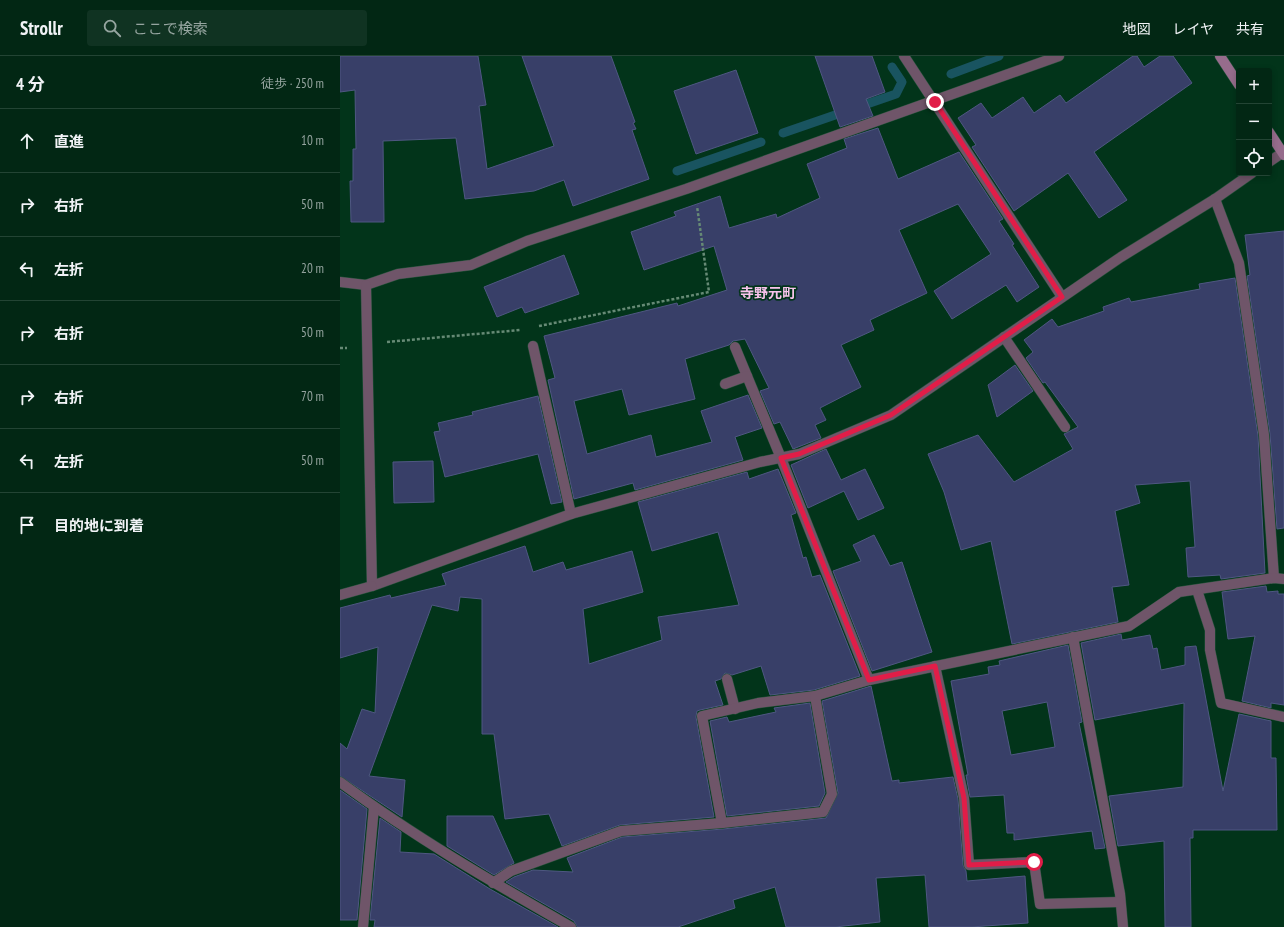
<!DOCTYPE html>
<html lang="ja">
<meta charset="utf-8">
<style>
:root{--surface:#022714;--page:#103322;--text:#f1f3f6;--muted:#96a5a0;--line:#234434}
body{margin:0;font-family:"PT Sans Narrow","Noto Sans JP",sans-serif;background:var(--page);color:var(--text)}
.controls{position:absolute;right:12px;top:12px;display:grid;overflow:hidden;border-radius:4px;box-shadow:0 2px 6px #0003}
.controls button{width:36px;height:36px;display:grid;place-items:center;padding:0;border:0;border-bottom:1px solid var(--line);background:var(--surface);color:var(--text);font:20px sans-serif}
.stop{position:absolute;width:12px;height:12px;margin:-9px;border:3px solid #e11d48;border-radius:50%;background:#fff}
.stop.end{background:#e11d48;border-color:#fff;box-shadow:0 1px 4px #0008}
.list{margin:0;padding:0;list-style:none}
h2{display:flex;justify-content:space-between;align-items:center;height:52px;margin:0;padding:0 16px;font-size:17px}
h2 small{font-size:13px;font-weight:400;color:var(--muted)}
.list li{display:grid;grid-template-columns:26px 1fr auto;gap:12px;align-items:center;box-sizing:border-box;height:64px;padding:0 16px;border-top:1px solid var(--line)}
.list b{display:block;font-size:15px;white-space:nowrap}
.list em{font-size:13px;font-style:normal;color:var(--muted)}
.icon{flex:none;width:22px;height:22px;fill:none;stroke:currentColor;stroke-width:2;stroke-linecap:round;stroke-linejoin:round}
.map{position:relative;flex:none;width:944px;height:871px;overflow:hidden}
header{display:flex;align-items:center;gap:24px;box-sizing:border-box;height:56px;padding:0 20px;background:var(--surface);border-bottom:1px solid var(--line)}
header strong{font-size:19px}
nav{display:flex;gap:22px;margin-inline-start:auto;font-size:14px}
.search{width:280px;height:36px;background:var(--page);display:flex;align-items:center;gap:10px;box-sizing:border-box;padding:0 14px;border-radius:4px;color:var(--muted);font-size:15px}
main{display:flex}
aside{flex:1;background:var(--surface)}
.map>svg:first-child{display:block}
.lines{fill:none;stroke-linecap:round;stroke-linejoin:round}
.stream{stroke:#195460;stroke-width:9}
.building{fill:#383f68;stroke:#4f5782;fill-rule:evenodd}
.lane-casing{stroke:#25523a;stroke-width:11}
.street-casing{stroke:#25523a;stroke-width:11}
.secondary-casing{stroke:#25523a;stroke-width:11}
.path{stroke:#668a75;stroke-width:2.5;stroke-dasharray:3 2;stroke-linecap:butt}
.lane{stroke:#6f5569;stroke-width:10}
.street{stroke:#6f5569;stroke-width:10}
.secondary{stroke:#966c8c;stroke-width:10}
.route{stroke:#e11d48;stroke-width:5}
.labels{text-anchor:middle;stroke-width:3.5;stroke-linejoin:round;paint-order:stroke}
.quarter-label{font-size:14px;font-weight:bold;fill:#f8c3ec;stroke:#02341a}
</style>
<header>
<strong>Strollr</strong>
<div class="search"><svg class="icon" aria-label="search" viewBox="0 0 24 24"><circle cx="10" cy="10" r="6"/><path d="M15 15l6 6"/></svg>ここで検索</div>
<nav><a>地図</a><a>レイヤ</a><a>共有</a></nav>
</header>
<main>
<aside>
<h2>4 分<small>徒歩 · 250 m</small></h2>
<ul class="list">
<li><svg class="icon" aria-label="ahead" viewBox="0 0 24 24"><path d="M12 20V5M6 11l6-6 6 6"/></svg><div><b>直進</b></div><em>10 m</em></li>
<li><svg class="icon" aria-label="right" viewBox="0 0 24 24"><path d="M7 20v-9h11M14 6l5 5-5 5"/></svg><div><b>右折</b></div><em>50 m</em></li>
<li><svg class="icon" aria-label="left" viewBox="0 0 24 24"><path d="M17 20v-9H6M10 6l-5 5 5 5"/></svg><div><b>左折</b></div><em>20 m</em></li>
<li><svg class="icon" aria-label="right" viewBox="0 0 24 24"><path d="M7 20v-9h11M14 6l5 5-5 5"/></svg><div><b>右折</b></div><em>50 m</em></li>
<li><svg class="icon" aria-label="right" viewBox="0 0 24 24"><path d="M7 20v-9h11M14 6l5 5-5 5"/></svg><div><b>右折</b></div><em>70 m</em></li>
<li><svg class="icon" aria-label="left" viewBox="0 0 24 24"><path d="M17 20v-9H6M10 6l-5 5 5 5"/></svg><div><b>左折</b></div><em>50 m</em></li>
<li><svg class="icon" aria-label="arrive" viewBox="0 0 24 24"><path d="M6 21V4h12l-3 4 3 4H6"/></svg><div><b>目的地に到着</b></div></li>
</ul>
</aside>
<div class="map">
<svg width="944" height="871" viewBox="0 0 944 871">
<rect width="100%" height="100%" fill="#02341a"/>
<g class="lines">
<g class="stream">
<polyline points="611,18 659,0"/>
<polyline points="443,77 556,38 562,26 552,11"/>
<polyline points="337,115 421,86"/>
</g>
</g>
<g class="building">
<polygon points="0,0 138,0 146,49 139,50 147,113 214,90 182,0 271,0 295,66 293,67 296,73 292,74 309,123 233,150 224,124 194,135 125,143 116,82 43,85 44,166 11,166 10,125 13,125 13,93 16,93 15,34 0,36"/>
<polygon points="475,0 532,0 545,36 526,43 533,60 500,71"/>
<polygon points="793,0 797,0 804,11 820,0 833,0 852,27 754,96 787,144 759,162 728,117 674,155 632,91 636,89 618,62 641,47 652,62 683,41 694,57 720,39 726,47"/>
<polygon points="396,14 418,77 356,98 334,35"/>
<polygon points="538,72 558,123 619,96 663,163 659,165 674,188 672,189 699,231 677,246 666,229 612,263 594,235 651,198 618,148 559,174 587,237 530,264 534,274 501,289 521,331 480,352 486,364 475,369 481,382 453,393 440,366 434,368 420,335 429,332 405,283 393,285 389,289 345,303 355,343 289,359 282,333 234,345 247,398 311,379 316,401 372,386 361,355 408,339 422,372 395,381 403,404 295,434 293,427 234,443 208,324 215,322 204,280 337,247 338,250 387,234 374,190 304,214 291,176 336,160 334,156 380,140 389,172 436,158 437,162 480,142 467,108 507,92 504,83"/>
<polygon points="944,175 944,472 937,473 930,378 907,220 910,219 905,179"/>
<polygon points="224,199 239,238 185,257 182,251 157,261 144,231"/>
<polygon points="895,222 918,380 925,517 881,523 880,519 848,521 846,492 855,491 850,425 795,429 800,447 775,455 789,529 772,531 778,566 672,588 651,485 621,494 604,436 588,398 638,379 674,426 733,393 724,378 738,371 705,326 703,327 686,302 693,296 684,284 712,263 718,271 764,255 763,251 789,242 791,246 860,233 859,228"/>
<polygon points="675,309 693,335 657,361 648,329"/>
<polygon points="198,340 222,446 211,448 198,398 105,421 94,376 100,375 98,367 133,359 132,356"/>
<polygon points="486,393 501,424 525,413 544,452 518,464 504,435 468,452 451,409"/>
<polygon points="93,405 94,446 54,447 53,406"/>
<polygon points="438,413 456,457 451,459 463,502 466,501 472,521 480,519 520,620 474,634 430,639 421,610 392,619 385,617 381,623 375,625 383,649 360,654 357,655 356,661 374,761 280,769 222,790 209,758 165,763 154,678 142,678 142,543 120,541 118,555 92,549 29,720 65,724 62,761 0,720 0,687 7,693 22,653 35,657 38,591 0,602 0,552 50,539 51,542 106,529 102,518 185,490 193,516 223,506 226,514 292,495 303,536 243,553 249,608 322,584 318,561 399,549 378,476 312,495 298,446 407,416 409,423"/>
<polygon points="534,479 550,510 562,506 592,596 532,615 493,515 521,505 513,489"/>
<polygon points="926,530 927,536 938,535 938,538 944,538 944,649 931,647 931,652 902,645 915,580 888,583 882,536"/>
<polygon points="781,578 782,584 810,579 813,593 817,592 821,614 845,609 845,591 856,590 883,735 899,658 931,665 931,702 936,702 937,774 853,774 853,782 850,782 851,871 825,871 824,785 778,790 769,740 843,731 844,647 755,664 741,587"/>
<path d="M728 589 742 666 739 667 765 792 755 793 752 775 674 784V777H667L664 739 630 741 626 719H628L611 625 649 618 648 611 660 609 659 605ZM707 646 715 691 671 699 662 655Z"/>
<polygon points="531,630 552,725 559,724 559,727 613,721 618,743 623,809 626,815 627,825 685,820 688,867 631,871 589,871 585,819 536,822 540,866 495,871 446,871 435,831 393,844 395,852 338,871 237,871 234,865 166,826 174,821 193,814 233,816 227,802 282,781 383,773 486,762 498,737 482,645"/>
<polygon points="470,647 485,737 479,750 387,760 370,665 387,661 389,666 436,656 434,652"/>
<polygon points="0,734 27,753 17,864 0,864"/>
<polygon points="107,760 153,760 174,807 154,819 107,790"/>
<polygon points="40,762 61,776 60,796 94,798 150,833 218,871 34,871 35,864 30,864"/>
</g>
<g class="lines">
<g class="lane-casing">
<g id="lane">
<polyline points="664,281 725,371"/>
<polyline points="193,290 231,458"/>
<polyline points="395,291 441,402"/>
<polyline points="385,328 407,320"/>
<polyline points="387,623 395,653"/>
</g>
</g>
<g class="street-casing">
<g id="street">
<polyline points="564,0 722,241"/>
<polyline points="929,106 942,97"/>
<polyline points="875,143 899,207 924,379 934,522"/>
<polyline points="0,226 26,229 58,218 131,209 187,185 346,133 719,0"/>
<polyline points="26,229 32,530 231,458 420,406 459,398 551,359 781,201 875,143 912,117"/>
<polyline points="441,402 529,624 789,570 839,536 934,522 944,523"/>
<polyline points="857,534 870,574 870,594 881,647 944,661"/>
<polyline points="0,539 32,530"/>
<polyline points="733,581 780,838 783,871"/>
<polyline points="595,610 624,742 629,809 694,806 700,848 779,846"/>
<path d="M0 726C73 780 152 826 231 871"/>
<polyline points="382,767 362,660 418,647 475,640"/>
<polyline points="153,827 171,815 281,775 382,767 483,756 492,738 475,640 529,624"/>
<polyline points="23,871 34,751"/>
</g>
</g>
<g class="secondary-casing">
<g id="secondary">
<polyline points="880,0 899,29"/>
<polyline points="929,76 944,99"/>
</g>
</g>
<g class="path">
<polyline points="199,270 369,236 357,150"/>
<polyline points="47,286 180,274"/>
<polyline points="0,292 7,292"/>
</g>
<use href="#lane" class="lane"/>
<use href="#street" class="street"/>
<use href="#secondary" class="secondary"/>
</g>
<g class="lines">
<polyline class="route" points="595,46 722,241 551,359 459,398 441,402 529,624 595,610 624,742 629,809 694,806"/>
</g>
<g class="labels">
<g class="quarter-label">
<text x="428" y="242">寺野元町</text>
</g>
</g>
</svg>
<div class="controls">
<button>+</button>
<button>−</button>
<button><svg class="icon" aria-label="locate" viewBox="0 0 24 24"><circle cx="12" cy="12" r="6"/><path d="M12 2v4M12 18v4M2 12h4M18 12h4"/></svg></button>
</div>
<div class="stop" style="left:694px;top:806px"></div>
<div class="stop end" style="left:595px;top:46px"></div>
</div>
</main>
